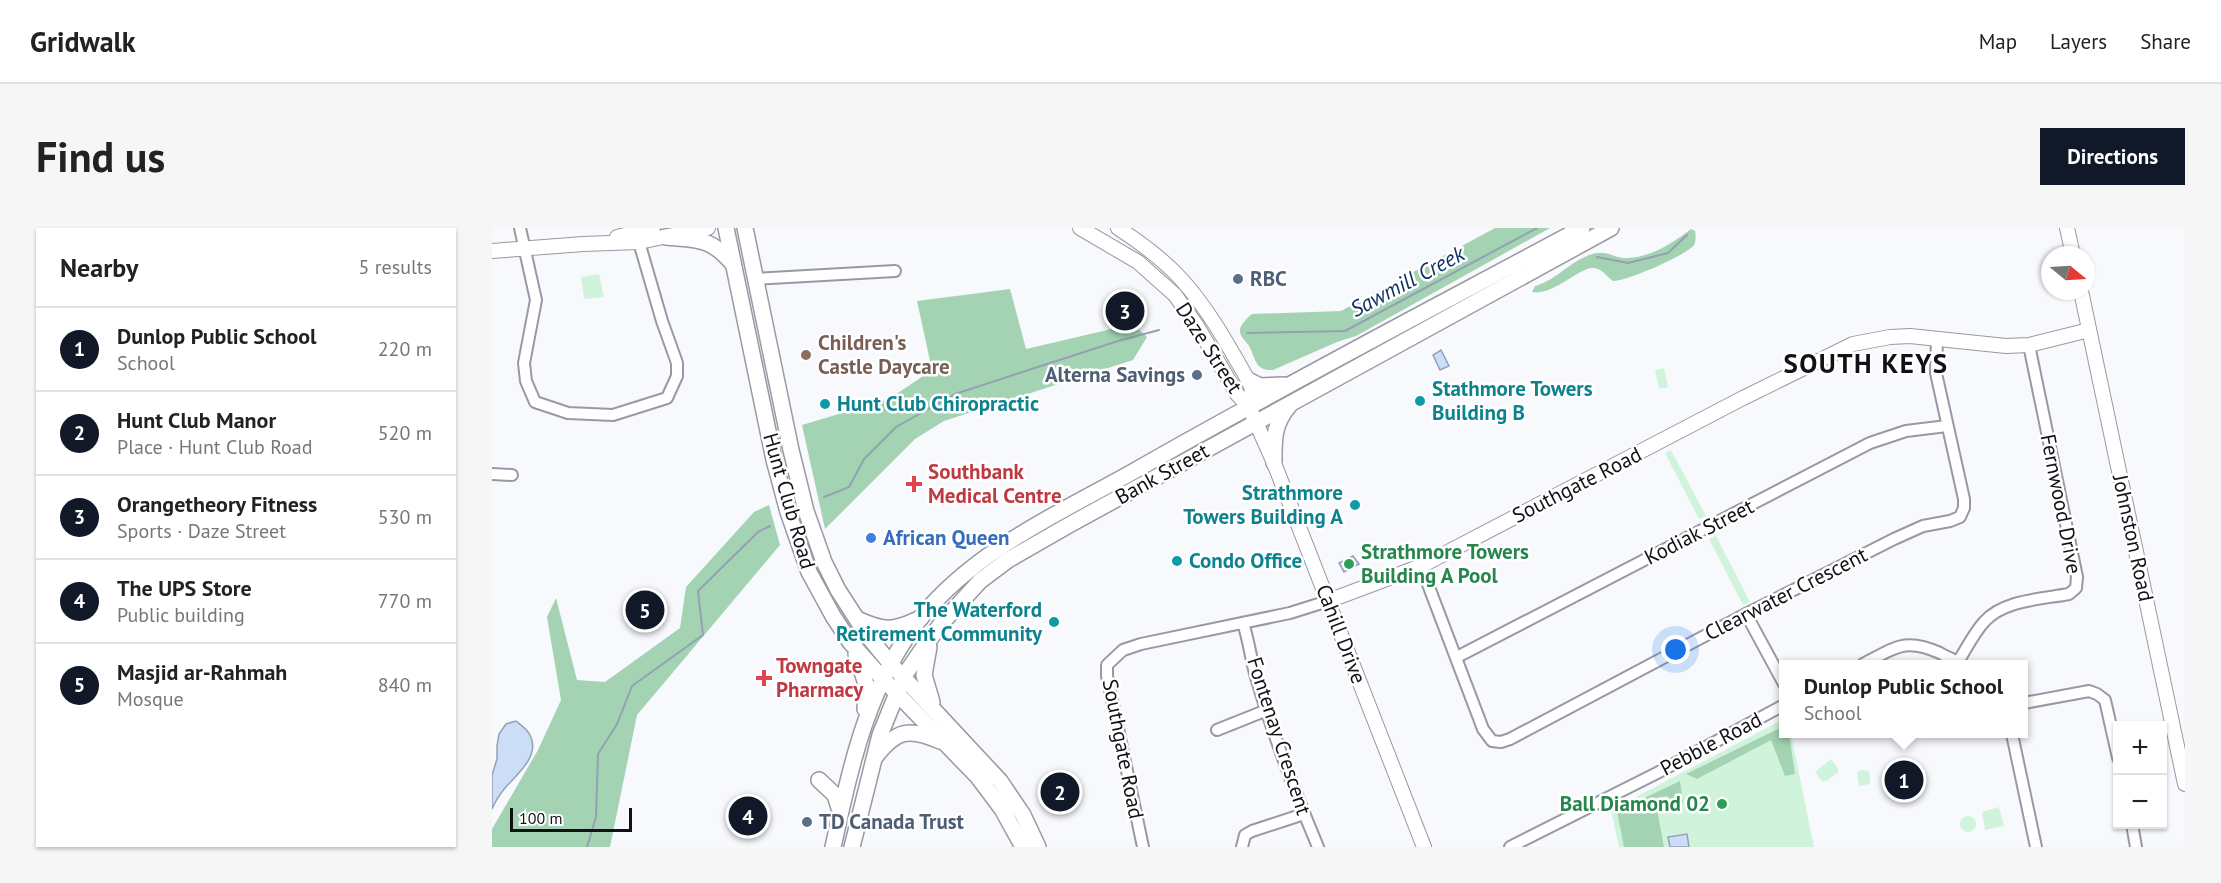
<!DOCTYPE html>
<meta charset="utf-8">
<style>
:root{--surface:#fff;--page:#f6f6f6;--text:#222;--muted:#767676;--line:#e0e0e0;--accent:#111827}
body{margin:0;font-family:"PT Sans",sans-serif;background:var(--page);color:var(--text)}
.controls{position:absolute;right:18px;bottom:18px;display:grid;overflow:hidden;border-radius:0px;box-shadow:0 2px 4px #0004}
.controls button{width:54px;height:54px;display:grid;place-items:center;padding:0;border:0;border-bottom:2px solid var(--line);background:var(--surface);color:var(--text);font:30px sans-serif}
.compass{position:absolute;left:1549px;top:18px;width:54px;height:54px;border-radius:50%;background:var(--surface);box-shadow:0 2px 4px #0004;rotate:108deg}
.scale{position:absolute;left:18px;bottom:15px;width:122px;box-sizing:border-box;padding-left:6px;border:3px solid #121216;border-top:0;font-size:16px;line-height:21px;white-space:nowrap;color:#121216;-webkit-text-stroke:4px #fff;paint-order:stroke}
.you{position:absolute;left:1184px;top:422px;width:21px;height:21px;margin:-15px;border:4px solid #fff;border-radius:50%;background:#1a73e8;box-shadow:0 0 0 9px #1a73e833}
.badge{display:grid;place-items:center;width:39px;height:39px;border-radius:50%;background:var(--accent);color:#fff;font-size:20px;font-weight:700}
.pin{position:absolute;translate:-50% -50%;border:3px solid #fff;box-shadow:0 2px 6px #0006}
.popup{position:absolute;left:1287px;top:432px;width:249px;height:78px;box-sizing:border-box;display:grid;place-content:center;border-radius:0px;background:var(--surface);filter:drop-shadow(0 2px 4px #0005);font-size:20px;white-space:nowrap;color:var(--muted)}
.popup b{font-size:22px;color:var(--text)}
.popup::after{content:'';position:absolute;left:50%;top:100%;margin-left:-12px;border:12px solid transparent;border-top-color:var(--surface)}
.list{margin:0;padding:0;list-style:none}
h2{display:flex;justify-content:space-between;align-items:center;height:78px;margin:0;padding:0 24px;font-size:26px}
h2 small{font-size:20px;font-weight:400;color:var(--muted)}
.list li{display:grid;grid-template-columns:39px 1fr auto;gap:18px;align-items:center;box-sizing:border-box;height:84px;padding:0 24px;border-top:2px solid var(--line)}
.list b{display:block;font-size:22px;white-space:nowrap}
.list p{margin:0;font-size:20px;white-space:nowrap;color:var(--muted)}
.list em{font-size:20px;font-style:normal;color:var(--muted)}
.map{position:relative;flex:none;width:1693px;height:619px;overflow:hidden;border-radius:0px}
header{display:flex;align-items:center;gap:36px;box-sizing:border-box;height:84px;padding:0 30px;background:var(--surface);border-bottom:2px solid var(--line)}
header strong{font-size:28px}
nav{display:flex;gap:33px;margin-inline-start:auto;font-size:21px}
.intro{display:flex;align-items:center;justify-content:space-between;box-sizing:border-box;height:144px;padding:0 36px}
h1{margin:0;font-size:42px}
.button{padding:15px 27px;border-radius:0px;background:var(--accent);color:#fff;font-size:21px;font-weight:700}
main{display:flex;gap:36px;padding:0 36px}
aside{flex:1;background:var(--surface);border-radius:0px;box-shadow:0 2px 4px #0004}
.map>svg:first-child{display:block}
.green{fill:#d0f3db}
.forest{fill:#a3d3b2}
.water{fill:#ccddf7;stroke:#94a0b4;stroke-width:1.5}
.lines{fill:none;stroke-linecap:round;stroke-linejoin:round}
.stream{stroke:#94a0b4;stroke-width:2}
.street-casing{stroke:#9899a3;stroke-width:14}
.secondary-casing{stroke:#9899a3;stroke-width:16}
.primary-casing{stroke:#9899a3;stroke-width:18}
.street{stroke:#fff;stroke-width:10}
.secondary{stroke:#fff;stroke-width:14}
.primary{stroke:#fff;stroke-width:15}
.service-dot{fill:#5c6f8a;stroke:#fff;stroke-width:2}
.education-dot{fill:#8d6e63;stroke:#fff;stroke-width:2}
.culture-dot{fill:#0f9aa8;stroke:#fff;stroke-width:2}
.health-dot{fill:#e0444e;stroke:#fff;stroke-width:2}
.shop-dot{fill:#3f7fe0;stroke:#fff;stroke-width:2}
.leisure-dot{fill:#2e9e5b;stroke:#fff;stroke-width:2}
.labels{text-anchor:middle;stroke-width:5;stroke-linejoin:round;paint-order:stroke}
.service-label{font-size:21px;font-weight:bold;fill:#4e5e75;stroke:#fff;text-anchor:start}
.education-label{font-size:21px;font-weight:bold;fill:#785e54;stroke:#fff;text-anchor:start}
.street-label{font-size:21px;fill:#121216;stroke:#fff}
.culture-label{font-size:21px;font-weight:bold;fill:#0d838f;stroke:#fff;text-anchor:start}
.health-label{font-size:21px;font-weight:bold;fill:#be3a42;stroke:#fff;text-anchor:start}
.shop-label{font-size:21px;font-weight:bold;fill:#366cbe;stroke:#fff;text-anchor:start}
.leisure-label{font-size:21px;font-weight:bold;fill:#27864d;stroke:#fff;text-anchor:start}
.water-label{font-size:22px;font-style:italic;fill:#103063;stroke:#fff}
.district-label{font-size:27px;font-weight:bold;letter-spacing:1.5px;fill:#121216;stroke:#fff}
</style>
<header>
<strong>Gridwalk</strong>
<nav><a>Map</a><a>Layers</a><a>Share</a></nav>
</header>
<div class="intro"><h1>Find us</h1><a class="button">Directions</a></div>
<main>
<aside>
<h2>Nearby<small>5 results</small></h2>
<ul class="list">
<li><span class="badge">1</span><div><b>Dunlop Public School</b><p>School</p></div><em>220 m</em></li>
<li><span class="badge">2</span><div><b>Hunt Club Manor</b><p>Place · Hunt Club Road</p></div><em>520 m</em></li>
<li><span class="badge">3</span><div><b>Orangetheory Fitness</b><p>Sports · Daze Street</p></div><em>530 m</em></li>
<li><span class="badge">4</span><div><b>The UPS Store</b><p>Public building</p></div><em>770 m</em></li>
<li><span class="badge">5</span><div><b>Masjid ar-Rahmah</b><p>Mosque</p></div><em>840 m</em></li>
</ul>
</aside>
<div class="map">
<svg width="1693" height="619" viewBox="0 0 1693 619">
<rect width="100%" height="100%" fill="#f8f9fd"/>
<g class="green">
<polygon points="107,46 112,69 92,71 89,49"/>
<polygon points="1172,140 1176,159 1167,161 1163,142"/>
<polygon points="1179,222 1214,288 1207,291 1173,225"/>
<polygon points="1224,308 1258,374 1251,377 1217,311"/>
<polygon points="1292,491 1292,506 1299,506 1322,619 1127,619 1119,582"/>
<polygon points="1339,531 1346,540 1346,544 1335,553 1330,553 1323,544"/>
<polygon points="1369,542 1377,543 1378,556 1367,558 1365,544"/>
<polygon points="1507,579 1512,598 1493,602 1490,584"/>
<circle cx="1476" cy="596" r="8"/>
</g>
<g class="forest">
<path d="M1003 0H1058L864 108 845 114 781 142C762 143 764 130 757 118 753 112 747 108 748 101 750 95 756 89 760 86L849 83Z"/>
<path d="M1199 1 1203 3C1204 7 1204 13 1202 17 1195 27 1133 54 1121 53 1115 49 1110 40 1101 40 1086 40 1061 68 1040 64L1043 58C1061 54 1077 35 1095 28 1115 19 1120 31 1136 30 1159 29 1181 15 1199 1Z"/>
<polygon points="518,61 534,121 641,96 655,109 641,132 452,193 423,211 333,301 310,197 397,171 440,142 425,73"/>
<polygon points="277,277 288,317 145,487 118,619 0,619 0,601 46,522 69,472 55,389 64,370 85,452 113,454 188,400 194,359 262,284"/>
<polygon points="1292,498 1292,506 1297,506 1303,546 1293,548 1279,512 1205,551 1194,546"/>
<polygon points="1188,553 1191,575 1184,576 1175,568 1163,571 1172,619 1132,619 1125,583"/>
</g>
<g class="water">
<polygon points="949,122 957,138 948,142 941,127"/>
<polygon points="861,328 867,336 852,344 847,335"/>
<path d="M24 493C29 497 35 501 38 507 49 528 24 547 13 560 8 566 3 574 0 581V547L5 531V518L7 506 14 496Z"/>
<polygon points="1195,606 1197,619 1178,619 1176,609"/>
</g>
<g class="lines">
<g class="stream">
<polyline points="1105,29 1136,35 1176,25 1195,7"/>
<polyline points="755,105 853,103 1045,0"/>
<polyline points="332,269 357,259 372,231 404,199 463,166 626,113 667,102"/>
<polyline points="95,619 104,589 106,526 125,496 140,458 211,407 206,363 266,304 278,298"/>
</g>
<g class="street-casing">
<g id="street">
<polyline points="28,0 44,72 32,135 34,153 43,174 76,185 121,187 175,170 185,148 185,135 170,93 147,14"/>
<polyline points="263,51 403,43"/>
<polyline points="0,246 20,247"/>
<polyline points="929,338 991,501 1000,513 1009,514 1018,511 1254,386 1402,311 1431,298 1458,293 1468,289 1472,280 1472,271 1444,145 1445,110"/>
<polyline points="1254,386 1292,456"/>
<path d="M751 395C757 413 759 432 764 449 781 507 803 564 826 619"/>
<polyline points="965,429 1378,215 1414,203 1455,198"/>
<path d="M1466 434C1474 421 1482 405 1492 394 1511 372 1550 371 1577 366L1584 360 1585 349 1537 117"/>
<path d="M1371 436C1403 420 1412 409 1448 425 1455 429 1463 432 1469 436"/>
<polyline points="1532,475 1597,463 1605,466 1613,472 1626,530"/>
<polyline points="725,502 775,482"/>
<polyline points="1520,506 1544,619"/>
<polyline points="1640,596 1644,619"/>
<polyline points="651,619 615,448 615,437 631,422 649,416 798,385 836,373"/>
<polyline points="750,619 753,607 760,603 812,586"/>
<polyline points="1018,619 1165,545 1292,477"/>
</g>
</g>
<g class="secondary-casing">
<g id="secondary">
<polyline points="588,0 646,34 683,67 705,98 745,166 757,179 782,235 932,619"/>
<path d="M626 0C649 15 672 32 690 52 717 82 736 117 756 152L760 161 757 179"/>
<polyline points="1575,0 1581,27"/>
<polyline points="125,9 161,0"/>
<polyline points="0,23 91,16 147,14 216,0"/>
<polyline points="1589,63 1693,556"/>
<polyline points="836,373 929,338 1251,170 1361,116 1398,109 1418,108 1514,118 1537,117 1597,102"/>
</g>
</g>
<g class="primary-casing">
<g id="primary">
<polyline points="234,0 282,232 296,284 317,344 341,388 358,414 390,450 486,549 510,581 531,619"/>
<polyline points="253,0 299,222 314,283 332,334 346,362 375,407 398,435 508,553 531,587 546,619"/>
<path d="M174 9C205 12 218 9 240 35"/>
<polyline points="756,152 768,158 792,157"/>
<path d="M782 235C782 213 781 196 797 178"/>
<path d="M365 391C394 404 401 403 429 390"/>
<polyline points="437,419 432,447 440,474"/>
<polyline points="364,426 374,456 373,481"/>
<path d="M384 528C405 501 418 500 448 513"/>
<polyline points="327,552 343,567 348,583"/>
<path d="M341 619C359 537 376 455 430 388 486 320 570 284 644 242 791 158 941 80 1090 0"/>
<polyline points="360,619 388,507 412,448 429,423 449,396 488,353 516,332 577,297 1119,0"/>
</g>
</g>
<use href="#street" class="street"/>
<use href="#secondary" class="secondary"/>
<use href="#primary" class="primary"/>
</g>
<g class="service-dot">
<circle cx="746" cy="51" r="6"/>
<circle cx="705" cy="147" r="6"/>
<circle cx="315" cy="594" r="6"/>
</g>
<circle class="education-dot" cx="314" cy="127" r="6"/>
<g class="culture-dot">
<circle cx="928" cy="173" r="6"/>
<circle cx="333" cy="176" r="6"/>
<circle cx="863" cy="277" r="6"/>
<circle cx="685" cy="333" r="6"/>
<circle cx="562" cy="394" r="6"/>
</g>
<g class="health-dot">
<path d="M419 247h6v6h6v6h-6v6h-6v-6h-6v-6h6z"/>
<path d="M269 441h6v6h6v6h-6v6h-6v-6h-6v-6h6z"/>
</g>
<circle class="shop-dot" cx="379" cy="310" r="6"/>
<g class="leisure-dot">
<circle cx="857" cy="336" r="6"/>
<circle cx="1230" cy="576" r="6"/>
</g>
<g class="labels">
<g class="service-label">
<text x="758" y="58">RBC</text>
<text x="693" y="154" text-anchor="end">Alterna Savings</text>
<text x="327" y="601">TD Canada Trust</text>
</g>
<g class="education-label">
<text x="326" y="122">Children's<tspan x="326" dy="24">Castle Daycare</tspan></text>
</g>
<g class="street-label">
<text transform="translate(717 120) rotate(57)" y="7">Daze Street</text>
<text transform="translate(670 246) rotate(-29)" y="7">Bank Street</text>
<text transform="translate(1085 257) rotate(-27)" y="7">Southgate Road</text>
<text transform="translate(297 273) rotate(74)" y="7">Hunt Club Road</text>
<text transform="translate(1569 276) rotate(79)" y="7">Fernwood Drive</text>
<text transform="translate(1207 304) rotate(-27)" y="7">Kodiak Street</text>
<text transform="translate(1641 310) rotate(78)" y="7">Johnston Road</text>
<text transform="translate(1294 366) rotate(-27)" y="7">Clearwater Crescent</text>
<text transform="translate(849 406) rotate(69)" y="7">Cahill Drive</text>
<text transform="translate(787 508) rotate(72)" y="7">Fontenay Crescent</text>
<text transform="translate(1219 516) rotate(-28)" y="7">Pebble Road</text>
<text transform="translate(631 521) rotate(79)" y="7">Southgate Road</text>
</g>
<g class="culture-label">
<text x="940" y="168">Stathmore Towers<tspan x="940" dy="24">Building B</tspan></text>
<text x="345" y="183">Hunt Club Chiropractic</text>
<text x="851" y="272" text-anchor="end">Strathmore<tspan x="851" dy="24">Towers Building A</tspan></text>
<text x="697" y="340">Condo Office</text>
<text x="550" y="389" text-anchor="end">The Waterford<tspan x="550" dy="24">Retirement Community</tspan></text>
</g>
<g class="health-label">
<text x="436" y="251">Southbank<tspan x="436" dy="24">Medical Centre</tspan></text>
<text x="284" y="445">Towngate<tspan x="284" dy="24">Pharmacy</tspan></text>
</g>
<g class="shop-label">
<text x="391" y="317">African Queen</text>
</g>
<g class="leisure-label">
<text x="869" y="331">Strathmore Towers<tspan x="869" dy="24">Building A Pool</tspan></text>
<text x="1218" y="583" text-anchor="end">Ball Diamond 02</text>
</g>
<g class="water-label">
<text transform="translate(915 53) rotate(-28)" y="8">Sawmill Creek</text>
</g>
<g class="district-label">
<text x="1374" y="145">SOUTH KEYS</text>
</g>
</g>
</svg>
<div class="controls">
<button>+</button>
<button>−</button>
</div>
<svg class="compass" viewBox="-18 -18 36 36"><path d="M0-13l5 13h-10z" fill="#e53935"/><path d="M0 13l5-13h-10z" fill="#767676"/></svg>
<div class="scale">100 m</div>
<div class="you"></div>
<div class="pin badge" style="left:1412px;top:552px">1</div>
<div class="popup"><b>Dunlop Public School</b>School</div>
<div class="pin badge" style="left:568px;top:564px">2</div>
<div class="pin badge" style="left:633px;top:83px">3</div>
<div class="pin badge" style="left:256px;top:588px">4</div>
<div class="pin badge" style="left:153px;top:382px">5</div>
</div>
</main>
